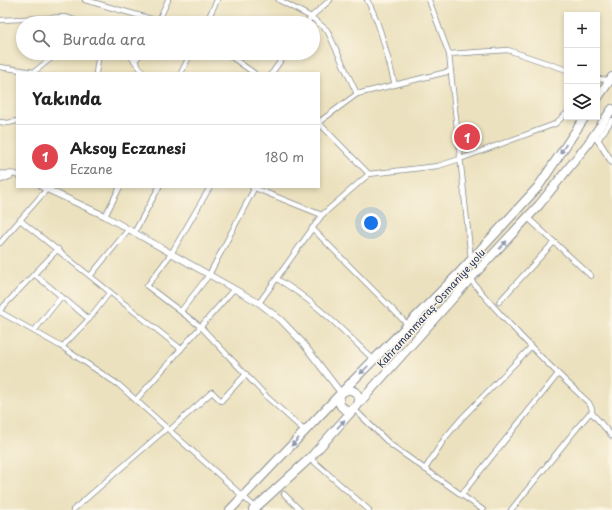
<!DOCTYPE html>
<html lang="tr">
<meta charset="utf-8">
<style>
:root{--surface:#fff;--page:#f2f2f2;--text:#222;--muted:#767676;--line:#e0e0e0;--accent:#c8321e}
body{margin:0;font-family:"Playpen Sans",sans-serif;background:var(--page);color:var(--text)}
.controls{position:absolute;right:12px;top:12px;display:grid;overflow:hidden;border-radius:0px;box-shadow:0 2px 6px #0003}
.controls button{width:36px;height:36px;display:grid;place-items:center;padding:0;border:0;border-bottom:1px solid var(--line);background:var(--surface);color:var(--text);font:20px sans-serif}
.you{position:absolute;left:371px;top:223px;width:14px;height:14px;margin:-10px;border:3px solid #fff;border-radius:50%;background:#1a73e8;box-shadow:0 0 0 6px #1a73e833}
.badge{display:grid;place-items:center;width:26px;height:26px;border-radius:50%;background:var(--accent);color:#fff;font-size:13px;font-weight:700}
.pin{position:absolute;translate:-50% -50%;border:2px solid #fff;box-shadow:0 1px 4px #0006}
.list{margin:0;padding:0;list-style:none}
h2{display:flex;justify-content:space-between;align-items:center;height:52px;margin:0;padding:0 16px;font-size:17px}
h2 small{font-size:13px;font-weight:400;color:var(--muted)}
.list li{display:grid;grid-template-columns:26px 1fr auto;gap:12px;align-items:center;box-sizing:border-box;height:64px;padding:0 16px;border-top:1px solid var(--line)}
.list b{display:block;font-size:15px;white-space:nowrap}
.list p{margin:0;font-size:13px;white-space:nowrap;color:var(--muted)}
.list em{font-size:13px;font-style:normal;color:var(--muted)}
.icon{flex:none;width:22px;height:22px;fill:none;stroke:currentColor;stroke-width:2;stroke-linecap:round;stroke-linejoin:round}
.map{position:relative;flex:none;width:612px;height:510px;overflow:hidden}
.search{position:absolute;background:var(--surface);box-shadow:0 2px 6px #0003;left:16px;top:16px;width:304px;height:44px;display:flex;align-items:center;gap:10px;box-sizing:border-box;padding:0 14px;border-radius:22px;color:var(--muted);font-size:15px}
.panel{position:absolute;background:var(--surface);box-shadow:0 2px 6px #0003;left:16px;top:72px;width:304px;height:116px;border-radius:0px}
.map>svg:first-child{display:block}
.lines{fill:none;stroke-linecap:round;stroke-linejoin:round}
.minor-casing{stroke:#83888e;stroke-width:6}
.tertiary-casing{stroke:#83888e;stroke-width:7}
.trunk-casing{stroke:#83888e;stroke-width:10}
.minor{stroke:#fff;stroke-width:4.5}
.tertiary{stroke:#fff;stroke-width:5.5}
.trunk{stroke:#fff;stroke-width:8}
.oneway{fill:#8d97ae}
.labels{text-anchor:middle;stroke-width:3;stroke-linejoin:round;paint-order:stroke}
.street-label{font-size:10px;fill:#1b2f5e;stroke:#fcf5e5}
</style>
<div class="map">
<svg width="612" height="510" viewBox="0 0 612 510">
<rect width="100%" height="100%" fill="#fcf5e5"/>
<filter id="ink" filterUnits="userSpaceOnUse"><feTurbulence type="fractalNoise" baseFrequency=".025" numOctaves="2"/><feDisplacementMap in="SourceGraphic" scale="8" xChannelSelector="R" yChannelSelector="G"/><feConvolveMatrix kernelMatrix="1 2 1 2 8 2 1 2 1" color-interpolation-filters="sRGB"/></filter>
<filter id="wash" filterUnits="userSpaceOnUse"><feTurbulence type="fractalNoise" baseFrequency=".012" numOctaves="4" result="noise"/><feDisplacementMap in="SourceGraphic" scale="16" xChannelSelector="R" yChannelSelector="G"/><feGaussianBlur stdDeviation="0.9" result="paint"/><feColorMatrix in="noise" values="0 0 0 0 0 0 0 0 0 0 0 0 0 0 0 0 0 1.4 0 .05"/><feComposite in="paint" operator="in"/></filter>
<g filter="url(#wash)">
<rect width="100%" height="100%" fill="#ebe1be"/>
</g>
<g filter="url(#ink)">
<g class="lines">
<g class="minor-casing">
<g id="minor">
<polyline points="85,0 165,23"/>
<polyline points="279,0 311,17 327,30 357,94"/>
<path d="M367 0C380 21 388 60 395 85"/>
<polyline points="429,0 449,54 471,259"/>
<polyline points="0,20 66,17 83,23"/>
<polyline points="158,22 168,0"/>
<polyline points="206,23 217,0"/>
<polyline points="307,23 311,17 330,0"/>
<polyline points="128,53 144,73"/>
<polyline points="226,53 254,73"/>
<polyline points="449,54 508,50 567,70"/>
<polyline points="135,61 141,53"/>
<polyline points="0,67 34,72 54,56 54,53"/>
<polyline points="96,73 99,53"/>
<polyline points="181,73 191,53"/>
<polyline points="272,73 286,53"/>
<polyline points="597,79 610,80"/>
<polyline points="0,122 8,123 17,121"/>
<polyline points="319,122 357,94 451,71"/>
<polyline points="319,123 369,174"/>
<polyline points="598,140 612,120"/>
<polyline points="210,187 171,254 147,286 201,327 268,398 305,431"/>
<polyline points="252,187 322,215"/>
<polyline points="105,216 120,187"/>
<polyline points="528,218 591,276"/>
<polyline points="20,220 181,349"/>
<polyline points="312,228 408,325"/>
<polyline points="134,233 159,187"/>
<polyline points="0,243 47,189"/>
<polyline points="34,274 89,319"/>
<polyline points="91,275 128,230"/>
<path d="M277 279C315 301 342 330 374 360"/>
<path d="M470 279C507 324 547 364 589 403L592 409V413L612 436"/>
<polyline points="499,302 554,242"/>
<polyline points="259,303 322,215 369,174 438,166 460,159 555,124 567,113"/>
<polyline points="0,310 58,249"/>
<polyline points="181,311 209,275 255,187"/>
<polyline points="0,312 62,347 119,385 257,509"/>
<polyline points="34,331 61,297"/>
<polyline points="62,347 89,319 110,292"/>
<polyline points="136,400 233,290"/>
<polyline points="354,409 391,445 483,510"/>
<polyline points="170,430 212,392 221,401 246,374"/>
<polyline points="310,458 369,510"/>
<polyline points="425,469 445,438 462,418 531,347"/>
<polyline points="284,494 300,510"/>
<polyline points="461,495 558,374"/>
<polyline points="73,510 167,428"/>
<polyline points="511,510 577,428 589,414 592,413"/>
</g>
</g>
<g class="tertiary-casing">
<g id="tertiary">
<polyline points="594,134 612,162"/>
<polyline points="0,174 14,174 17,175"/>
<polyline points="0,180 10,176"/>
<polyline points="42,187 105,216 259,303 281,320 302,342 341,393"/>
</g>
</g>
<g class="trunk-casing">
<g id="trunk">
<polyline points="597,99 612,77"/>
<circle cx="349" cy="400" r="10"/>
<polyline points="230,510 341,393 460,272 538,187 585,117"/>
<polyline points="253,510 310,458 470,279 539,205 587,145 612,109"/>
</g>
</g>
<use href="#minor" class="minor"/>
<use href="#tertiary" class="tertiary"/>
<use href="#trunk" class="trunk"/>
</g>
<defs><path id="oneway-solid" d="M-6-.8H1V-3.2L6.5 0L1 3.2V.8H-6Z"/></defs>
<g class="oneway">
<use href="#oneway-solid" transform="translate(563 149) rotate(124)"/>
<use href="#oneway-solid" transform="translate(503 245) rotate(-47)"/>
<use href="#oneway-solid" transform="translate(364 370) rotate(135)"/>
<use href="#oneway-solid" transform="translate(341 424) rotate(-47)"/>
<use href="#oneway-solid" transform="translate(295 442) rotate(133)"/>
</g>
</g>
<g class="labels">
<g class="street-label">
<text transform="translate(431 308) rotate(-48)" y="4">Kahramanmaraş-Osmaniye yolu</text>
</g>
</g>
</svg>
<div class="controls">
<button>+</button>
<button>−</button>
<button><svg class="icon" aria-label="layers" viewBox="0 0 24 24"><path d="M12 4l9 5-9 5-9-5zM3 14l9 5 9-5"/></svg></button>
</div>
<div class="you"></div>
<div class="pin badge" style="left:467px;top:137px;background:#e0444e">1</div>
<div class="search"><svg class="icon" aria-label="search" viewBox="0 0 24 24"><circle cx="10" cy="10" r="6"/><path d="M15 15l6 6"/></svg>Burada ara</div>
<section class="panel">
<h2>Yakında<small></small></h2>
<ul class="list">
<li><span class="badge" style="background:#e0444e">1</span><div><b>Aksoy Eczanesi</b><p>Eczane</p></div><em>180 m</em></li>
</ul>
</section>
</div>
